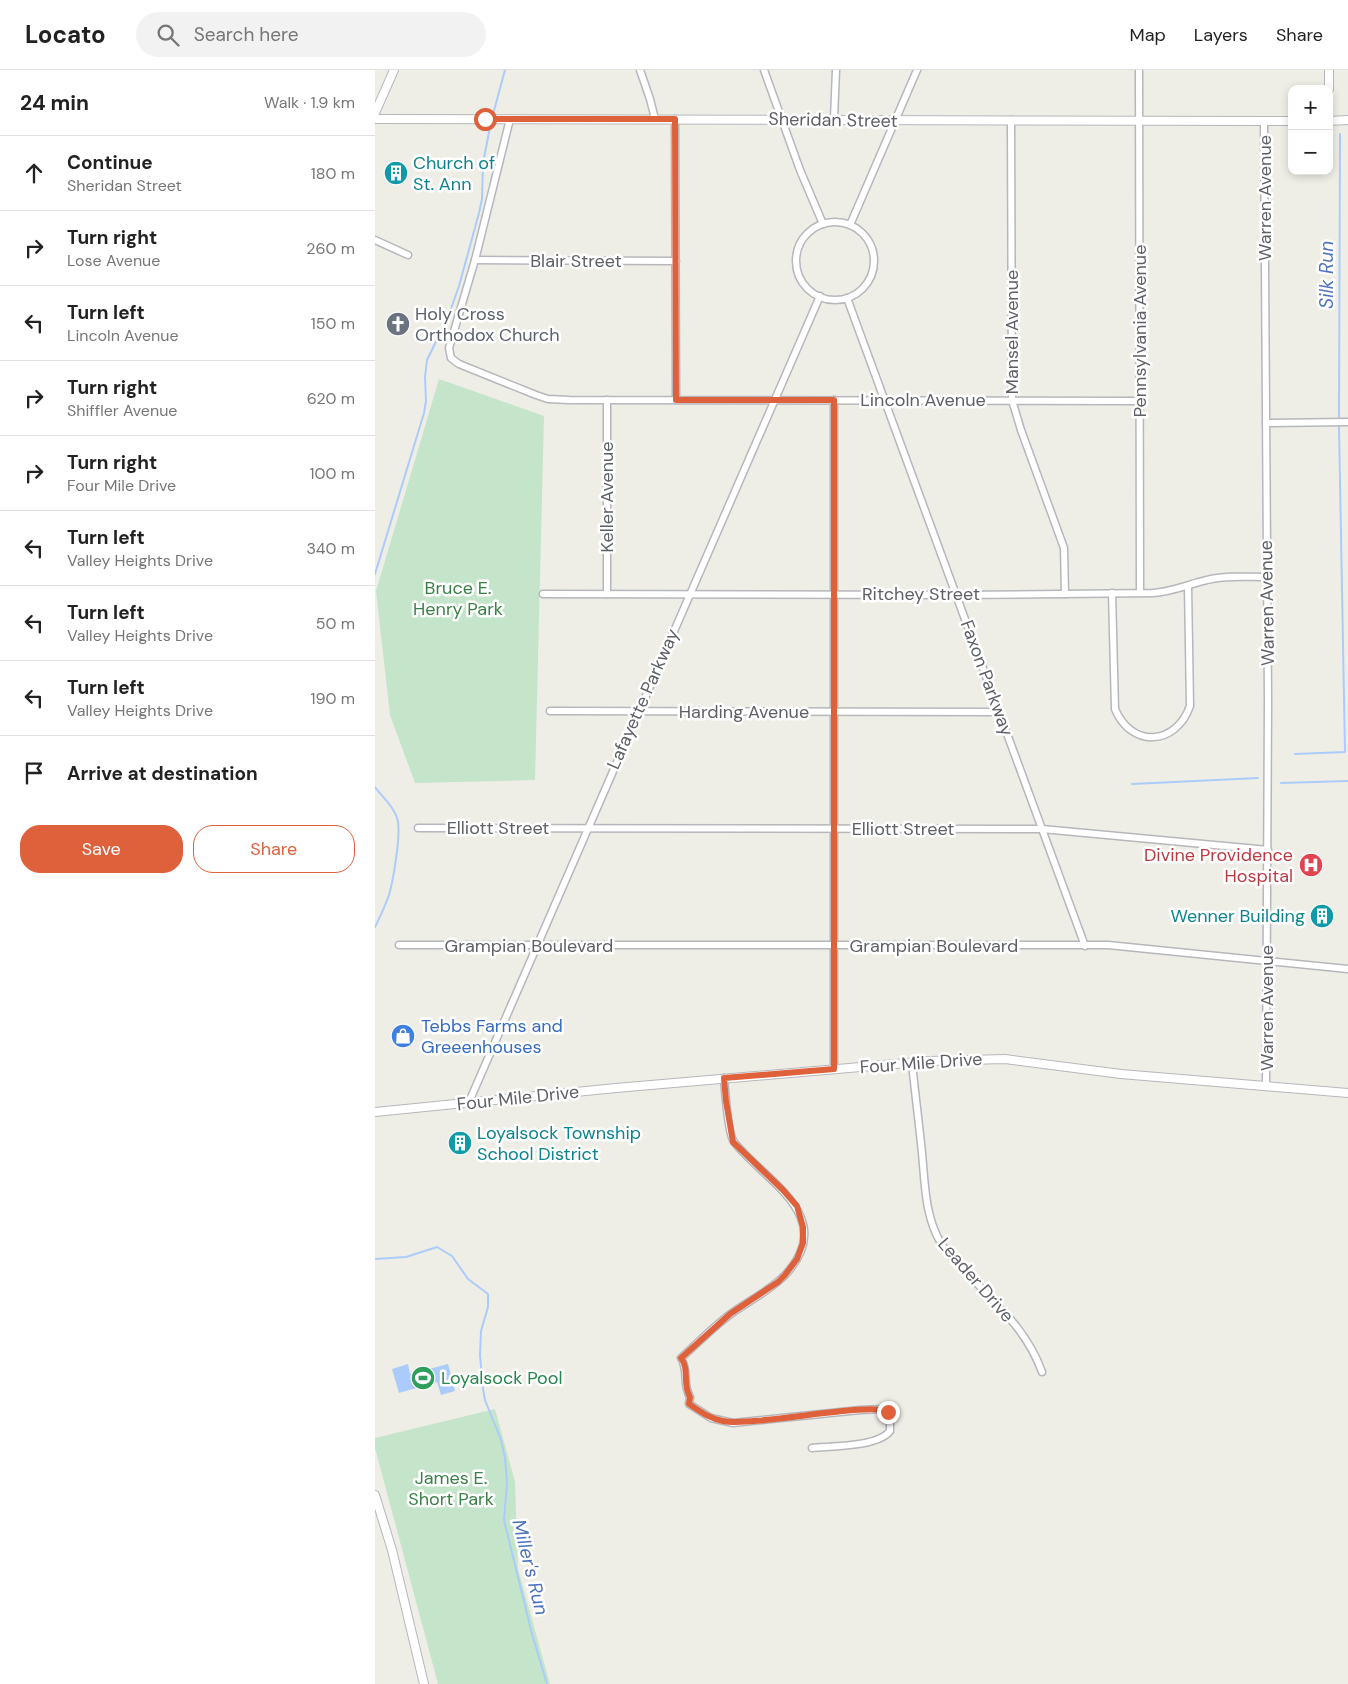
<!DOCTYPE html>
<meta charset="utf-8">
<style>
:root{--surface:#fff;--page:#f2f2f2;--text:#222;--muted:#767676;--line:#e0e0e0;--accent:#df613c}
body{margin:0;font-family:"DM Sans",sans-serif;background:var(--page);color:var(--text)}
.controls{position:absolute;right:15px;top:15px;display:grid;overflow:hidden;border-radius:10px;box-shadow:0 2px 8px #0003}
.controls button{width:45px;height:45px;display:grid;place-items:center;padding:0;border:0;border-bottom:1px solid var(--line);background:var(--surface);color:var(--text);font:25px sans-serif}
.stop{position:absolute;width:15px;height:15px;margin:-11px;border:4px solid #df613c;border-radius:50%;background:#fff}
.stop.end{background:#df613c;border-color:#fff;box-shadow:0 1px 5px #0008}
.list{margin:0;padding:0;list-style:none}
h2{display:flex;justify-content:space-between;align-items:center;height:65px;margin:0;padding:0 20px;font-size:21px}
h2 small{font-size:16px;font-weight:400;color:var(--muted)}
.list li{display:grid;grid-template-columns:32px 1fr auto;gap:15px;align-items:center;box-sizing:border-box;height:75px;padding:0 20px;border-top:1px solid var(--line)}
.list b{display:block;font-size:19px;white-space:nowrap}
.list p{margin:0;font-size:16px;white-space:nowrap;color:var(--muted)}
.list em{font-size:16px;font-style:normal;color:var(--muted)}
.actions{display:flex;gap:10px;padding:15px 20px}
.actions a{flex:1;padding:11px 0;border:1px solid var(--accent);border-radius:20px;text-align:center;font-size:18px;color:var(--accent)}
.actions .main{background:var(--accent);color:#fff}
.icon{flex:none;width:28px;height:28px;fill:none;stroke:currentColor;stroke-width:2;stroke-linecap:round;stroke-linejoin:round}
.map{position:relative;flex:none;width:973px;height:1614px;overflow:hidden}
header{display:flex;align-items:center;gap:30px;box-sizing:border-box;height:70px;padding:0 25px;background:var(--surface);border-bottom:1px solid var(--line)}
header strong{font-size:24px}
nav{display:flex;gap:28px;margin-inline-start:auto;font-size:18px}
.search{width:350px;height:45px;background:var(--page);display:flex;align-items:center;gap:12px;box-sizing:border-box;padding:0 18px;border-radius:28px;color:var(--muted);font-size:19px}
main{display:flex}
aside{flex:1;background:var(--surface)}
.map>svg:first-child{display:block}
.green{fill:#c4e5c9}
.water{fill:#abccfa}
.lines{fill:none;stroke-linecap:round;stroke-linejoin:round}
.stream{stroke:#abccfa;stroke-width:2}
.minor-casing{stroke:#b6b7bc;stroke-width:9}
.tertiary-casing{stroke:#b6b7bc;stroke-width:10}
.minor{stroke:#fff;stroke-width:6}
.tertiary{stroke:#fff;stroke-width:8}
.route{stroke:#df613c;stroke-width:6}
.labels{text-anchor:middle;stroke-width:5;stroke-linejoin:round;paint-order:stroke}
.street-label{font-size:18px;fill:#5e6065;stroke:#fff}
.culture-label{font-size:18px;fill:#0d838f;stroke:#fff;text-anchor:start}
.worship-label{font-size:18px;fill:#5b616d;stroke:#fff;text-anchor:start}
.park-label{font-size:18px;fill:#3a8048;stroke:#fff}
.health-label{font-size:18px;fill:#be3a42;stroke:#fff;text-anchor:end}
.shop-label{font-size:18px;fill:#366cbe;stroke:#fff;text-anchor:start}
.leisure-label{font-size:18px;fill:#27864d;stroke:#fff;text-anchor:start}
.water-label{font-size:19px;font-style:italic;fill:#4e73bd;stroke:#fff}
</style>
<header>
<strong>Locato</strong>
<div class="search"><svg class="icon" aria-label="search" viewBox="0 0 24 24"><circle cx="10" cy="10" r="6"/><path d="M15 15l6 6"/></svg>Search here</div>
<nav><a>Map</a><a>Layers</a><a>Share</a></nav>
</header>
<main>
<aside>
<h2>24 min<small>Walk · 1.9 km</small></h2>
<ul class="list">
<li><svg class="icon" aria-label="ahead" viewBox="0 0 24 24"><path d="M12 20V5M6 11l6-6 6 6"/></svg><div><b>Continue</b><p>Sheridan Street</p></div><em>180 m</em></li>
<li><svg class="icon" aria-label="right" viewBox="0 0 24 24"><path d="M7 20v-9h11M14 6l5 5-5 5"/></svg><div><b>Turn right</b><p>Lose Avenue</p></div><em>260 m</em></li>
<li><svg class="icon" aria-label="left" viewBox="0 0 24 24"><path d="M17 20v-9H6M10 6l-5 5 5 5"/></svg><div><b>Turn left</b><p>Lincoln Avenue</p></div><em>150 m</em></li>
<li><svg class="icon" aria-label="right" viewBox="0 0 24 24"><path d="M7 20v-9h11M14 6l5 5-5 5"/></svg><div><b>Turn right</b><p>Shiffler Avenue</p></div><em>620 m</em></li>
<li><svg class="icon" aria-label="right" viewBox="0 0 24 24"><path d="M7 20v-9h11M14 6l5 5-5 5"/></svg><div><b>Turn right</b><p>Four Mile Drive</p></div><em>100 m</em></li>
<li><svg class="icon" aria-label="left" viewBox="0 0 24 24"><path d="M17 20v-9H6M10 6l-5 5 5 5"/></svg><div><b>Turn left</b><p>Valley Heights Drive</p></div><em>340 m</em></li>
<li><svg class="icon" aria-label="left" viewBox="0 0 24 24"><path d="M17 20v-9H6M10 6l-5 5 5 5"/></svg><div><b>Turn left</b><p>Valley Heights Drive</p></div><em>50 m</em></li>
<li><svg class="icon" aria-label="left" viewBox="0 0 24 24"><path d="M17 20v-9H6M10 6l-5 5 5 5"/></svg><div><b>Turn left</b><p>Valley Heights Drive</p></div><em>190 m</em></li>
<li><svg class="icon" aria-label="arrive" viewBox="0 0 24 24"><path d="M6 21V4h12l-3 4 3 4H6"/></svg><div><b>Arrive at destination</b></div></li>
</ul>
<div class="actions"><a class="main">Save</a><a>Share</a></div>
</aside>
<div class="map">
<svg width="973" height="1614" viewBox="0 0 973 1614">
<rect width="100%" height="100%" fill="#efeee6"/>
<g class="green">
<polygon points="64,309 169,346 160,710 40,713 15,645 1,521"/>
<polygon points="120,1339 140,1412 143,1499 175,1614 63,1614 0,1378 0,1368"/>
</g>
<polygon class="water" points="33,1294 35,1304 73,1294 80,1321 66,1325 62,1312 24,1323 17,1299"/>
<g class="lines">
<g class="stream">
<polyline points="117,48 130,0"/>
<polyline points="964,347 965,64"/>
<polyline points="0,504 49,343 51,331 50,307 52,290 73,247 84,216 104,143 107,129 108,93 116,52"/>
<polyline points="920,684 970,682 964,357"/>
<polyline points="906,713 973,711"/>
<polyline points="757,714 883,708"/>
<path d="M0 717C8 728 18 735 22 748 27 761 18 811 14 825 10 836 5 847 0 857"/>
<polyline points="0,1189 31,1187 62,1177 77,1186 93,1209 113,1224 113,1237 106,1261 105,1285 108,1319 110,1330 126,1370 130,1388 132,1413 129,1450 157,1564 172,1614"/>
</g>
<g class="minor-casing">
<g id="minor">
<polyline points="265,0 275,29 280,49"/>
<polyline points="389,0 425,100 448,154"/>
<polyline points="764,0 765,522"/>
<polyline points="135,49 100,190 74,278 76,288 84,294 161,325 173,329 194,330 765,331"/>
<polyline points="300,49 301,330"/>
<polyline points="459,49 461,0"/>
<polyline points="636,50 637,330 646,360 689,478 690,524"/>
<polyline points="889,51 893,631 891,1016"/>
<circle cx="460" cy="191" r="39"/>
<polyline points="475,155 542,0"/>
<polyline points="0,170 33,185"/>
<polyline points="100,190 301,191"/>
<polyline points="472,228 710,876"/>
<polyline points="232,330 232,524"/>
<polyline points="459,330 459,999"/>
<polyline points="891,353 973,352"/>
<path d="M737 523 740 639C756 678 801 676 815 636L813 516"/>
<path d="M168 524 582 525 778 523C797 522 814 514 832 510 851 505 872 507 892 507"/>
<polyline points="175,641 624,642"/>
<polyline points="43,758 667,759 893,780"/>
<polyline points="24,875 733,875 973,899"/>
<path d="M537 993C540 1023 544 1053 547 1083 550 1115 550 1148 567 1175 574 1186 584 1194 592 1203 622 1235 652 1260 667 1302"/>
<path d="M349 1008C350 1020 353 1065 359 1072 391 1112 464 1147 410 1205 397 1219 374 1231 357 1243 339 1256 323 1273 306 1288 314 1301 307 1314 315 1327L314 1334 336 1348 358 1353 485 1340 509 1339 513 1342 515 1352V1361C503 1377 456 1376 437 1378"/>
<polyline points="94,1032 445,226"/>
</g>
</g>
<g class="tertiary-casing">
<g id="tertiary">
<polyline points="954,19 954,0"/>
<polyline points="0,43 19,0"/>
<polyline points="0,49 917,51"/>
<polyline points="954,51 973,50"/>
<polyline points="0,1042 241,1018 555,991 630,989 746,1004 973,1023"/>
<polyline points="0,1425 17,1480 49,1614"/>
</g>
</g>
<use href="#minor" class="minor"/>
<use href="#tertiary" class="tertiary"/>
</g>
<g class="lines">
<path class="route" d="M110 49H300L301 330H459V999L349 1008 351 1031 358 1072 408 1120 422 1136 428 1157V1173L422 1189 410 1205 403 1212 355 1244 306 1288C315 1300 307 1314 315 1327L314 1334C325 1341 335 1349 348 1351 380 1357 497 1331 513 1342"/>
</g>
<defs>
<g id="building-disc" transform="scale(1.25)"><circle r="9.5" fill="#0f9aa8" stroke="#fff"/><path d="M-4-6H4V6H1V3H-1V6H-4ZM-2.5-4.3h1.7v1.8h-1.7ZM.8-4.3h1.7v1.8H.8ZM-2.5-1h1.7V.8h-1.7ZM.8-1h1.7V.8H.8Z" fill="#fff"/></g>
<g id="church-disc" transform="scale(1.25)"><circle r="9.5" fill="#6b7280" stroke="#fff"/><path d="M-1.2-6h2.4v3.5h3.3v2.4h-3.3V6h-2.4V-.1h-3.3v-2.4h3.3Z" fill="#fff"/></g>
<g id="hospital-disc" transform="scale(1.25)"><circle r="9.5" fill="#e0444e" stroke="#fff"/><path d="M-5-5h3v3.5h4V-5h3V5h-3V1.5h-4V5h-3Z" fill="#fff"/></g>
<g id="shop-disc" transform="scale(1.25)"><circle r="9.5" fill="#3f7fe0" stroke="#fff"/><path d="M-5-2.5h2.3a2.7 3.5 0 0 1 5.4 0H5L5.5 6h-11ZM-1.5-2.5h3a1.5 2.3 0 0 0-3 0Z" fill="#fff"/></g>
<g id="stadium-disc" transform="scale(1.25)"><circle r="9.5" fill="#2e9e5b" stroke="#fff"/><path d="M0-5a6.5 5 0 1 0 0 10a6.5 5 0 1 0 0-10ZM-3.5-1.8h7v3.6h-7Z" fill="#fff"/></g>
</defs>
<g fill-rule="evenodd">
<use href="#building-disc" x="21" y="103"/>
<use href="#church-disc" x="23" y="254"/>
<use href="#hospital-disc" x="936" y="795"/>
<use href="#building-disc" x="947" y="846"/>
<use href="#shop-disc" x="28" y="966"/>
<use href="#building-disc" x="85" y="1073"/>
<use href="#stadium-disc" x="48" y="1308"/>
</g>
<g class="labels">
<g class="street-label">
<text transform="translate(458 50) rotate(1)" y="6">Sheridan Street</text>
<text transform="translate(890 128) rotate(-90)" y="6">Warren Avenue</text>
<text x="201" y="197">Blair Street</text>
<text transform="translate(765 261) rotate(-90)" y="6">Pennsylvania Avenue</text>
<text transform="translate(637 262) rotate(-90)" y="6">Mansel Avenue</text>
<text x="548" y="336">Lincoln Avenue</text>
<text transform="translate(232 427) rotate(-90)" y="6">Keller Avenue</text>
<text x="546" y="530">Ritchey Street</text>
<text transform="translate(892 533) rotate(-91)" y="6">Warren Avenue</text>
<text transform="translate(612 608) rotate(70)" y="6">Faxon Parkway</text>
<text transform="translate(268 629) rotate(-66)" y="6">Lafayette Parkway</text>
<text x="369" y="648">Harding Avenue</text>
<text x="123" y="764">Elliott Street</text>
<text x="528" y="765">Elliott Street</text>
<text x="154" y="882">Grampian Boulevard</text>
<text x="559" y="882">Grampian Boulevard</text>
<text transform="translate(892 938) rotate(-90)" y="6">Warren Avenue</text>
<text transform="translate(546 993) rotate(-4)" y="6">Four Mile Drive</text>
<text transform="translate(143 1028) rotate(-6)" y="6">Four Mile Drive</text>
<text transform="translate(601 1210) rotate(49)" y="6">Leader Drive</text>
</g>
<g class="culture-label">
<text x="38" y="99">Church of<tspan x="38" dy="21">St. Ann</tspan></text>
<text x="930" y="852" text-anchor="end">Wenner Building</text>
<text x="102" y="1069">Loyalsock Township<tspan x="102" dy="21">School District</tspan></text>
</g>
<g class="worship-label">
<text x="40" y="250">Holy Cross<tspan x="40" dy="21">Orthodox Church</tspan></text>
</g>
<g class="park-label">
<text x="83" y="524">Bruce E.<tspan x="83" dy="21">Henry Park</tspan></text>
<text x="76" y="1414">James E.<tspan x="76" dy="21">Short Park</tspan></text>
</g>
<g class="health-label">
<text x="918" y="791">Divine Providence<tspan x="918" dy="21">Hospital</tspan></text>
</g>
<g class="shop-label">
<text x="46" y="962">Tebbs Farms and<tspan x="46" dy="21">Greeenhouses</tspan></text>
</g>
<g class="leisure-label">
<text x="66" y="1314">Loyalsock Pool</text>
</g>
<g class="water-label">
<text transform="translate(951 205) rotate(-90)" y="7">Silk Run</text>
<text transform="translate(156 1497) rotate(76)" y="7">Miller's Run</text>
</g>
</g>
</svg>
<div class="controls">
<button>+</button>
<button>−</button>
</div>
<div class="stop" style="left:110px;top:49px"></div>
<div class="stop end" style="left:513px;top:1342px"></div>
</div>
</main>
